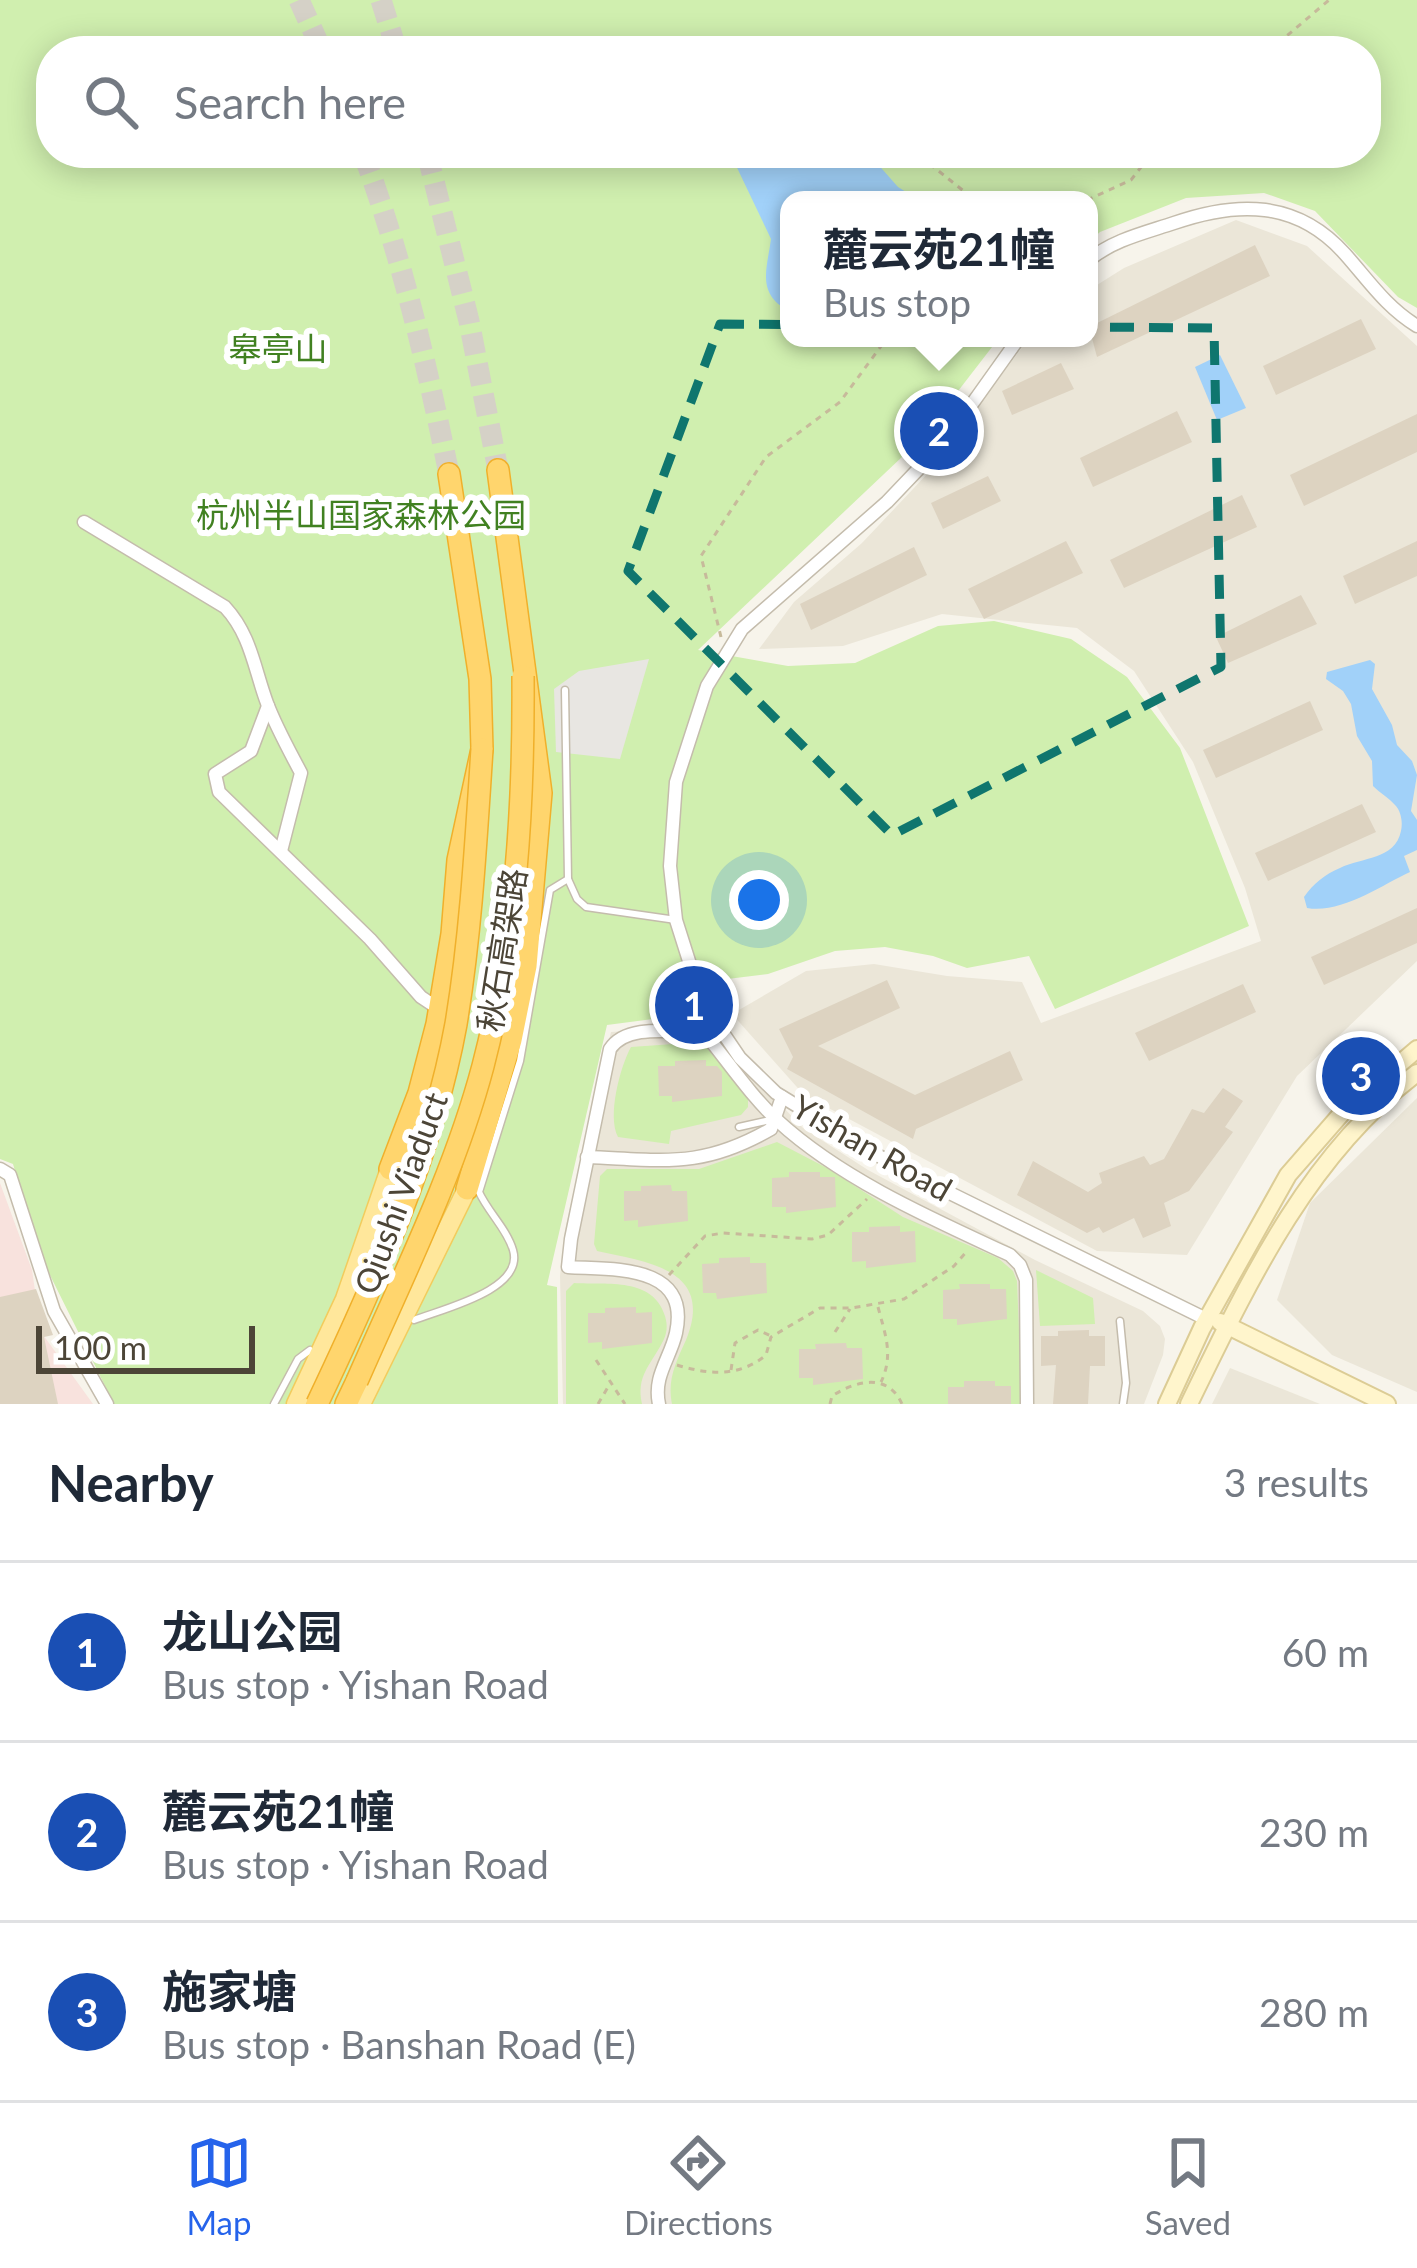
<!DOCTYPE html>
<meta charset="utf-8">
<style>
:root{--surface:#fff;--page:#f2f2f3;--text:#1f2937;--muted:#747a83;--line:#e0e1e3;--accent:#2563eb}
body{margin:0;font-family:Lato,"Noto Sans SC",sans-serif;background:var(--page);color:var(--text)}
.scale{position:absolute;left:36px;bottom:30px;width:219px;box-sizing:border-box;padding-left:12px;border:6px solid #4c4537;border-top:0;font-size:33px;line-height:42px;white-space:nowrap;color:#4c4537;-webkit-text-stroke:9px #fff;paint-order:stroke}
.you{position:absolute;left:759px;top:900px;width:42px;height:42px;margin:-30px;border:9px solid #fff;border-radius:50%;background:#1a73e8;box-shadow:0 0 0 18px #1a73e833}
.badge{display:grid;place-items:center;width:78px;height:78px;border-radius:50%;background:var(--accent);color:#fff;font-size:39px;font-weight:700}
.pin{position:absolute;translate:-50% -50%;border:6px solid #fff;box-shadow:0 3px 12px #0006}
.popup{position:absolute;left:780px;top:191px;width:318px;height:156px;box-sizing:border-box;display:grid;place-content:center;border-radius:24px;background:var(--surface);filter:drop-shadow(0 3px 9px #0005);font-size:39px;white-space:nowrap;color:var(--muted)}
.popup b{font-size:45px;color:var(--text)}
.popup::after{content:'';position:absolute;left:50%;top:100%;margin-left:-24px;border:24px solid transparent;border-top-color:var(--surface)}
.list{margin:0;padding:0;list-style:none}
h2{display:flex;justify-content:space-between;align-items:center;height:156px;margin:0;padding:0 48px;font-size:51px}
h2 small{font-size:39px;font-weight:400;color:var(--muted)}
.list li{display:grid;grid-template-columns:78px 1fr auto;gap:36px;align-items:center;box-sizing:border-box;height:180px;padding:0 48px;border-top:3px solid var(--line)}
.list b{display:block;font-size:45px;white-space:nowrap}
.list p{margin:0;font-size:39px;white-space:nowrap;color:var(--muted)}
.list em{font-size:39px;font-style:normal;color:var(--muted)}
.icon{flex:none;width:66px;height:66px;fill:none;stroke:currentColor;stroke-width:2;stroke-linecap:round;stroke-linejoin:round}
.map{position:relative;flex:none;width:1417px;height:1404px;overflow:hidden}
.search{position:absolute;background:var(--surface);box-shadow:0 6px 30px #0003;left:36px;right:36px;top:36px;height:132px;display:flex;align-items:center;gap:30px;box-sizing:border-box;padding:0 42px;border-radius:48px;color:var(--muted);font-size:45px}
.sheet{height:696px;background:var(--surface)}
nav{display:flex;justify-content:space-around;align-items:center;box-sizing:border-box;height:168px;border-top:3px solid var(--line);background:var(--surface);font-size:33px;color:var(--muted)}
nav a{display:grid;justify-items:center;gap:6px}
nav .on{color:var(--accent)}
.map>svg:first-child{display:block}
.residential{fill:#ebe6d8}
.medical{fill:#f8e2dd}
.green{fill:#d0efaf;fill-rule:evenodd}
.parking{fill:#e8e6e2}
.water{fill:#a1d1f9}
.building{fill:#ddd3c1}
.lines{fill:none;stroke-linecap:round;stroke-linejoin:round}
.highway-tunnel{stroke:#d5d1c7;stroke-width:21;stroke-dasharray:21 10;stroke-linecap:butt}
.lane-casing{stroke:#c4bcac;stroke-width:9}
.street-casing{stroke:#c4bcac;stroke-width:15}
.secondary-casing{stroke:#dccc95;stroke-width:20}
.primary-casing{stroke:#f2cc5d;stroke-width:21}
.highway-casing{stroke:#f0b02b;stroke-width:24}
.path{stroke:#c7ba9b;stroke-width:3;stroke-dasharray:6 6;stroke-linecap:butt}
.lane{stroke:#fff;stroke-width:6}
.street{stroke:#fff;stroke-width:12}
.secondary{stroke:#fff5cc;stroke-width:16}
.primary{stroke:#ffe79b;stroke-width:18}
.highway{stroke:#ffd56d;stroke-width:21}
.highway-bridge-casing{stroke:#f0b02b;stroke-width:24;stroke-linecap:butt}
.highway-bridge{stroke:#ffd56d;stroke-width:21}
.marked{fill:none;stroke:#0f766e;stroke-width:9;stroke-dasharray:24 15;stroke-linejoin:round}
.labels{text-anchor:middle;stroke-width:12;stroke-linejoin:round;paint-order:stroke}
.park-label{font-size:33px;fill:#418121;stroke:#fff}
.street-label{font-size:33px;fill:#4c4537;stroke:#fff}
</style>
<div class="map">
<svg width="1417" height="1404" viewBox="0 0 1417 1404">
<rect width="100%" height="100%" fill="#f7f4eb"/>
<g class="residential">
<polygon points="1236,220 1307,246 1417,346 1417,961 1297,1076 1187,1255 1097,1251 804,1095 732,1014 806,971 874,964 947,976 1022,982 1041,1023 1261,941 1245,888 1193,762 1134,671 1077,628 942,614 843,646 759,649 794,602 862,543 930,471 1029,338 1089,338 1089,290 1124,268"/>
<polygon points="706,1026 803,1128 868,1170 1035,1260 1143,1311 1160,1326 1165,1339 1163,1355 1144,1404 563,1404 560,1276 565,1230 611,1032"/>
<polygon points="1417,1098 1417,1392 1332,1355 1277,1300 1310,1203"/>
<polygon points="1230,1368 1320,1404 1212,1404"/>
</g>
<polygon class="medical" points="0,1183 32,1270 41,1332 93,1404 0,1404"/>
<g class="green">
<path d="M0 0H1417V308L1398 297 1315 211 1264 193 1186 198 1100 232 1089 242V200H789V338H999L921 439 698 650 788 666 855 663 938 626 994 621 1071 639 1127 677 1180 748 1249 926 1055 1009 1029 956 967 968 933 956 885 947 835 951 768 974 679 985 681 994 656 993 653 1019 607 1025 547 1285 557 1287 558 1404H114L40 1255 13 1164 0 1159ZM51 51H1366V153H51Z"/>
<path d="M702 1042 748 1097V1107L741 1115 671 1131 669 1144 618 1137C607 1116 620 1067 631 1047Z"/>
<path d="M777 1142 827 1168 903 1217 998 1258 1013 1271 1017 1281 1022 1404H672C667 1380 676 1362 686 1340 715 1269 647 1262 597 1251L594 1244 600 1176 607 1169H699Z"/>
<polygon points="1036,1270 1093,1298 1095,1324 1040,1326"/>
<path d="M574 1283C608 1285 653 1277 665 1316 668 1326 667 1334 662 1343 650 1366 636 1376 642 1404H566V1291Z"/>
</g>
<polygon class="parking" points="649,659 620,759 556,752 554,689 579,671"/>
<g class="water">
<path d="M730 153H868L898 187 919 200H789V311C756 294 767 269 771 239Z"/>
<polygon points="1220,355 1246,408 1217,420 1195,367"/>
<path d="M1370 660 1375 664 1372 689 1392 725 1397 745 1412 761 1417 775 1411 811 1417 820V850L1404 856 1410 872C1380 886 1341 914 1307 908L1304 897C1313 884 1325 874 1340 868 1362 857 1395 860 1401 831 1403 822 1401 811 1395 805 1389 798 1380 793 1373 786L1372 761 1357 736 1351 704 1343 691 1326 679 1327 672Z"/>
</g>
<g class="building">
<polygon points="1255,245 1270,276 1097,357 1089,327"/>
<polygon points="1361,319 1376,349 1276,395 1263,366"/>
<polygon points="1061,363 1074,389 1012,415 1002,391"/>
<polygon points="1177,411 1192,442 1093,487 1080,458"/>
<polygon points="1417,414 1417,452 1304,506 1290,475"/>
<polygon points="988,476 1001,501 943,529 931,503"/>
<polygon points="1242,495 1257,527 1124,588 1110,560"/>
<polygon points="1066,541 1083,573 984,619 968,589"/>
<polygon points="1417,541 1417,576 1355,604 1343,576"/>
<polygon points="914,547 927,575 811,630 800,604"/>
<polygon points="1301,595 1317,624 1228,663 1216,637"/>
<polygon points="1310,701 1323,730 1216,778 1203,750"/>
<polygon points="1362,804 1376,832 1268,881 1255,853"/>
<polygon points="1417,908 1417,943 1324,985 1311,957"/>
<polygon points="887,980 900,1008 818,1046 915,1095 1010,1051 1023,1080 916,1129 913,1139 787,1069 793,1057 779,1029"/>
<polygon points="1243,984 1256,1012 1149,1061 1135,1033"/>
<polygon points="706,1060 706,1066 717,1066 722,1072 722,1096 672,1102 672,1096 659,1096 658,1066 675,1066 675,1061"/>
<polygon points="1223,1088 1243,1101 1225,1127 1233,1132 1189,1191 1164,1203 1171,1226 1143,1238 1134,1218 1103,1233 1099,1227 1087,1233 1017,1195 1033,1161 1088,1192 1102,1183 1099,1173 1144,1156 1150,1165 1164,1159 1192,1109 1204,1113"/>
<polygon points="789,1172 820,1172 820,1177 835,1177 836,1207 786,1213 786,1207 772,1207 772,1178 789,1177"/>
<polygon points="671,1185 672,1191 687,1191 688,1221 638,1227 638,1220 624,1221 624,1191 641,1191 641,1186"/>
<polygon points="900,1226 900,1232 915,1231 916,1262 866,1268 866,1261 852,1262 852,1232 869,1232 869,1227"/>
<polygon points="750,1257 750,1263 766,1263 767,1293 717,1299 716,1293 703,1293 702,1264 719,1263 719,1258"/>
<polygon points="959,1284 990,1284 990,1289 1006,1289 1007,1319 957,1325 957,1319 943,1319 943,1290 960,1289"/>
<polygon points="36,1289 53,1335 44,1337 58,1404 0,1404 0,1297"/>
<polygon points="636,1307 636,1313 652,1312 652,1343 602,1349 602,1342 588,1343 588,1313 605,1313 605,1308"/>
<polygon points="1089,1330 1089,1336 1105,1336 1105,1366 1090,1366 1088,1404 1053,1404 1056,1365 1041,1366 1041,1336 1058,1336 1058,1331"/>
<polygon points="846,1343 847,1348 862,1348 863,1379 813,1385 813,1378 799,1378 799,1349 816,1349 815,1344"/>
<polygon points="964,1381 995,1381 995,1386 1011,1386 1011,1404 948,1404 948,1387 964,1387"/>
</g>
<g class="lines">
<g class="highway-tunnel">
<polyline points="299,0 322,51"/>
<polyline points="381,0 397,51"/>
<path d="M363 153C402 257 427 365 449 474"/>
<polyline points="427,153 469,321 498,470"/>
</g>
<g class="lane-casing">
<g id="lane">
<polyline points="565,690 568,879 577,899 586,907 676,920"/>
<polyline points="739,1127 770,1120"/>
<path d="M414 1320C442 1309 525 1290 513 1250 507 1229 488 1212 479 1192L520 1061 550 890 568 879"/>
<polyline points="1120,1321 1126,1383 1123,1404"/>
<polyline points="274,1404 298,1359 310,1350"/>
</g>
</g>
<g class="street-casing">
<g id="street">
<path d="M1089 260C1113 240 1144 233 1174 223 1237 201 1297 200 1345 254 1369 281 1386 307 1417 326"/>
<polyline points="1019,338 947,439 887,502 742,629 707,686 676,782 670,866 676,920 702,1002 740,1058 776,1093 897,1167 1208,1320"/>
<path d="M84 522 225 607C251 635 254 668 267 703 276 727 289 750 301 773L281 851"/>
<polyline points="268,706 251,751 215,774 219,792 370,939 421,997 439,1009"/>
<path d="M587 1157C665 1160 701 1169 771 1129L782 1097"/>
<polyline points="0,1169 10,1175 54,1311 107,1404"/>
<path d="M659 1404C653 1376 670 1359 676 1333 691 1263 611 1270 568 1267L571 1239 610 1049C626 1024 670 1032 697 1032L706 1035C729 1063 751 1096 778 1121 841 1179 932 1219 1010 1255L1020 1265 1026 1280 1027 1404"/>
</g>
</g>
<g class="secondary-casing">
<g id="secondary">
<polyline points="1220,1322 1387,1404"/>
<polyline points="1167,1404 1202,1328 1288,1175 1342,1113 1417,1049"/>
<path d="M1189 1404C1247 1285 1308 1154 1417 1073"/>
</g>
</g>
<g class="primary-casing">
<g id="primary">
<polyline points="296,1404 345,1299 390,1169"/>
<polyline points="361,1404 467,1189"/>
</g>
</g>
<g class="highway-casing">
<g id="highway">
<polyline points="390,1169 419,1093 437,1024 452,934 458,860 482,749 480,679 449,474"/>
<polyline points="467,1189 511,1040 526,966 541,793 498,470"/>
<polyline points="346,1404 357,1381"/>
</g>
</g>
<g class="path">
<polyline points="1269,51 1329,0"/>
<polyline points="924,153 931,165 975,200"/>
<polyline points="1087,200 1131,180 1152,153"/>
<polyline points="721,637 701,556 766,457 840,402 887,338"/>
<polyline points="669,1275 705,1236 723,1233 812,1239 828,1235 867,1199"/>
<path d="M878 1307C885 1334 894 1355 881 1382"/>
<polyline points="835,1332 850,1309"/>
<polyline points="596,1360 625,1404"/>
<path d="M677 1365C709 1375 740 1377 766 1355L771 1337 820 1308H851L904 1299 954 1266 968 1250"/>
<polyline points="731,1370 735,1343 758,1330 771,1336"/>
<polyline points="598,1404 608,1387"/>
<path d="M830 1404 832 1396C855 1381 888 1372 902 1404"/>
</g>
<use href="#lane" class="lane"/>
<use href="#street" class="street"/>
<use href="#secondary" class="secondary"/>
<use href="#primary" class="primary"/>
<use href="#highway" class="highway"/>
<g class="highway-bridge-casing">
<g id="highway-bridge">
<path d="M357 1381C402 1278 454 1175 483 1066 516 940 524 806 523 676"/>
<path d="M317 1404C374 1284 432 1156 456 1024 471 933 476 841 482 749"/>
</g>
</g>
<use href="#highway-bridge" class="highway-bridge"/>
</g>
<path class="marked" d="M720 324 1214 328 1221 667 892 835 628 571Z"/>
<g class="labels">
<g class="park-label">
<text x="278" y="361">皋亭山</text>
<text x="361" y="527">杭州半山国家森林公园</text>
</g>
<g class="street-label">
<text transform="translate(502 950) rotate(-81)" y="12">秋石高架路</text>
<text transform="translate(872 1148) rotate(30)" y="12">Yishan Road</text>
<text transform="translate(401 1193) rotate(-70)" y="12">Qiushi Viaduct</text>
</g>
</g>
</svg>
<div class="scale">100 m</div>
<div class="you"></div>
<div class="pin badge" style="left:694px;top:1005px;background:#1a4fb4">1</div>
<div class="pin badge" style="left:939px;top:431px;background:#1a4fb4">2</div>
<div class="popup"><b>麓云苑21幢</b>Bus stop</div>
<div class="pin badge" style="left:1361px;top:1076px;background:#1a4fb4">3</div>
<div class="search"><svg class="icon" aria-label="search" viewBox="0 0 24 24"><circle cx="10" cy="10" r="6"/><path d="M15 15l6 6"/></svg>Search here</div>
</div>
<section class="sheet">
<h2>Nearby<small>3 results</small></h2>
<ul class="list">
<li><span class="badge" style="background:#1a4fb4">1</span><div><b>龙山公园</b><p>Bus stop · Yishan Road</p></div><em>60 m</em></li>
<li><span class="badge" style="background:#1a4fb4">2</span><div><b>麓云苑21幢</b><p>Bus stop · Yishan Road</p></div><em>230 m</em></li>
<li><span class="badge" style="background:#1a4fb4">3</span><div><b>施家塘</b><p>Bus stop · Banshan Road (E)</p></div><em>280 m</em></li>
</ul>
</section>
<nav>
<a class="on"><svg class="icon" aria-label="map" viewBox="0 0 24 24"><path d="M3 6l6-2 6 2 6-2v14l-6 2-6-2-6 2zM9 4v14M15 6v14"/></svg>Map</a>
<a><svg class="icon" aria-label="directions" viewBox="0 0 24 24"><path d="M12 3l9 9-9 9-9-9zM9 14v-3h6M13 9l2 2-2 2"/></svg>Directions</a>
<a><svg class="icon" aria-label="saved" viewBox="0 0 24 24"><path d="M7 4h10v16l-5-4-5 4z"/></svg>Saved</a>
</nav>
